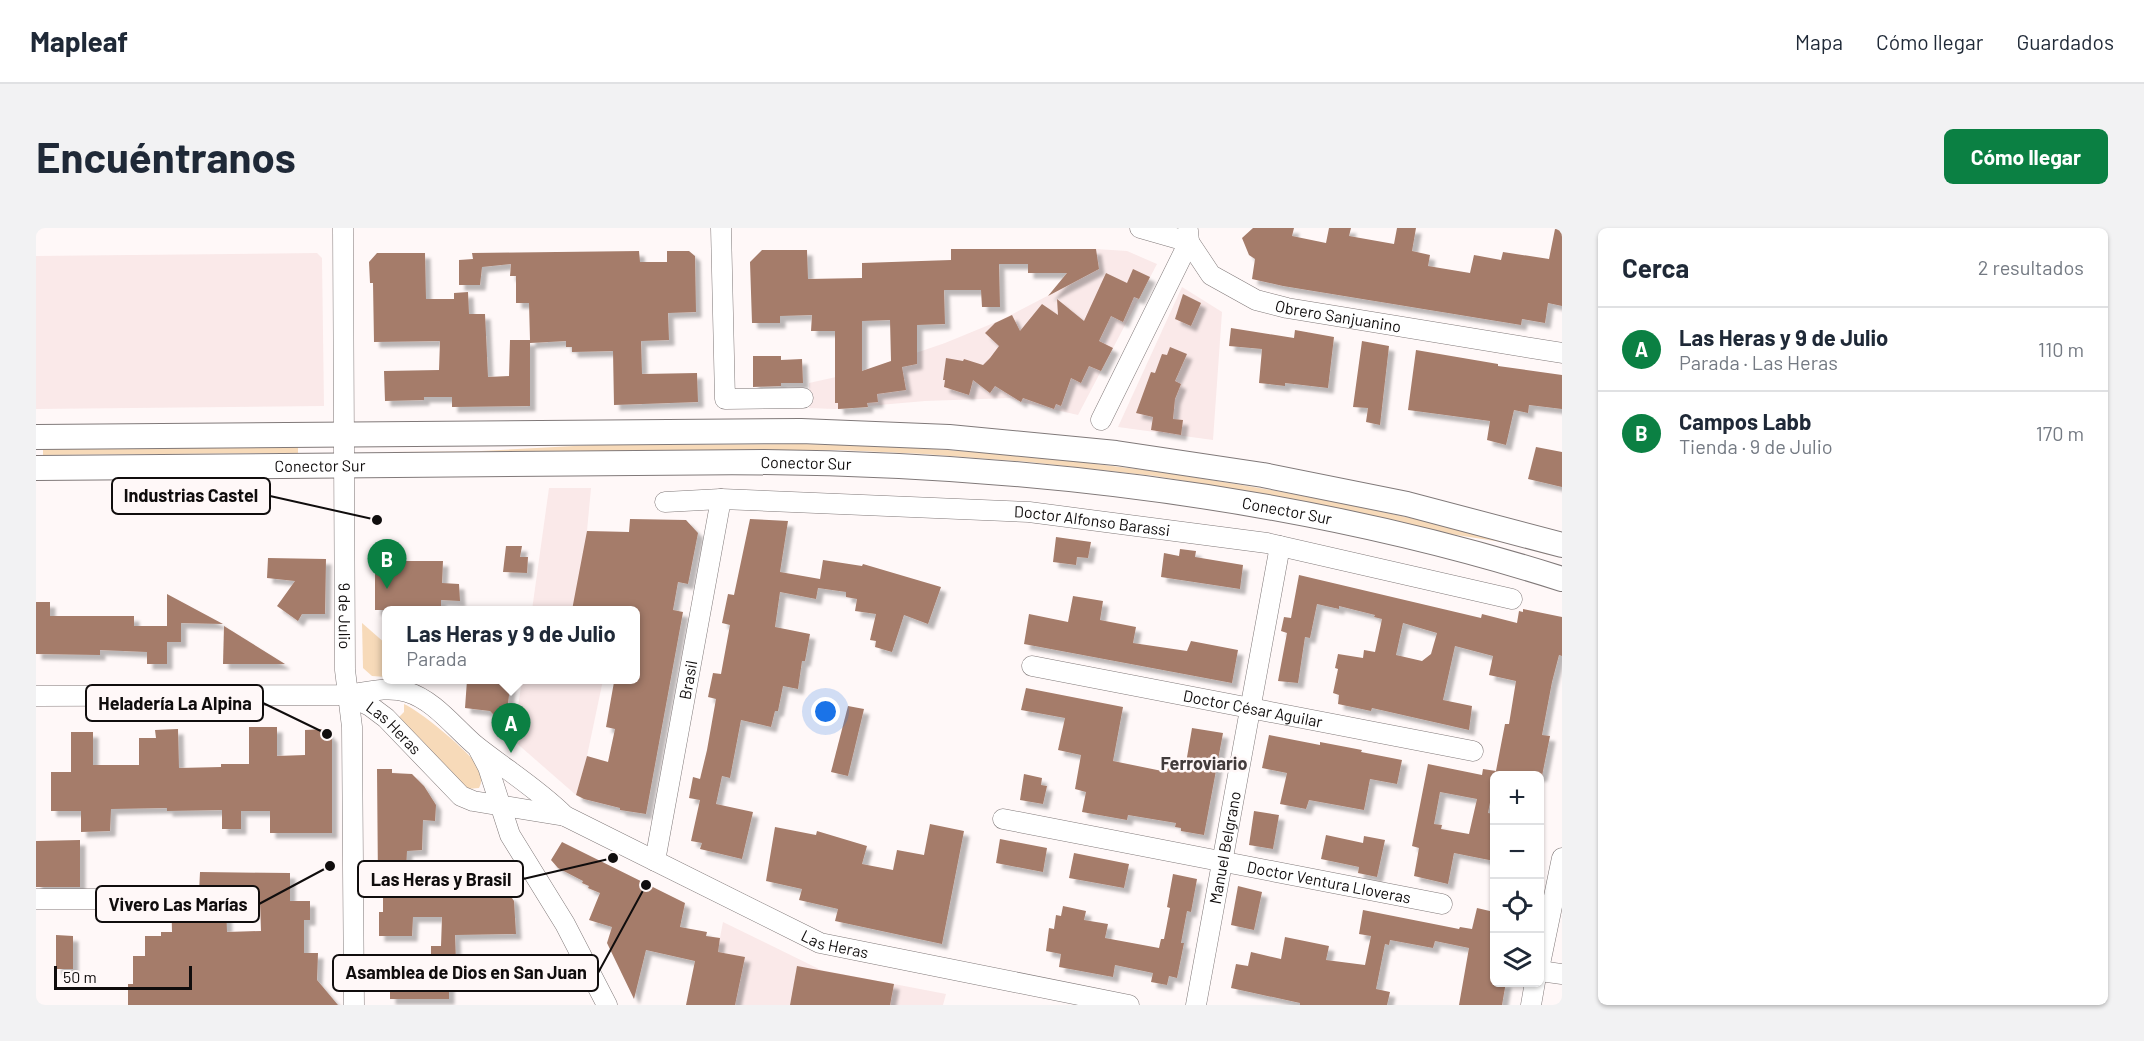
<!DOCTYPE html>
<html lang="es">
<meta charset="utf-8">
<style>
:root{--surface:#fff;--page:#f2f2f3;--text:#1f2937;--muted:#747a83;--line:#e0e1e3;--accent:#0b8043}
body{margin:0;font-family:Barlow,sans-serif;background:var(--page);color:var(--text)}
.controls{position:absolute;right:18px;bottom:18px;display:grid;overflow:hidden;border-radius:9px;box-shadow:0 2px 4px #0004}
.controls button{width:54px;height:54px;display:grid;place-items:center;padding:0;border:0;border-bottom:2px solid var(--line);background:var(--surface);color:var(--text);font:30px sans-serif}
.scale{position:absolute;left:18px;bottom:15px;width:138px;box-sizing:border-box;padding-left:6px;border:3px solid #100d0d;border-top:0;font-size:16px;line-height:21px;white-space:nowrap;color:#100d0d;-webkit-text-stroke:4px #fff8f8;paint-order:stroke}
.you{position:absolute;left:790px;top:484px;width:21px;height:21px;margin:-15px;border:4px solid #fff;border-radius:50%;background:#1a73e8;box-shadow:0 0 0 9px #1a73e833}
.badge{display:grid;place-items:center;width:39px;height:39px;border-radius:50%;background:var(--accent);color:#fff;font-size:20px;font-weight:700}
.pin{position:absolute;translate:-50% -50px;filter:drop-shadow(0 2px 3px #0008)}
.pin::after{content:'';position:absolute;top:32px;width:21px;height:18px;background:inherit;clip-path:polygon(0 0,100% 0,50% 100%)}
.popup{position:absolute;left:346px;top:378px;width:258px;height:78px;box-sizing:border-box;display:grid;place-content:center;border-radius:9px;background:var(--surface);filter:drop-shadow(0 2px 4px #0005);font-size:20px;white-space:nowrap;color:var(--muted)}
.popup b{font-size:22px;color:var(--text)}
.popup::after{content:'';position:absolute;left:50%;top:100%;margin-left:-12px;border:12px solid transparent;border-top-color:var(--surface)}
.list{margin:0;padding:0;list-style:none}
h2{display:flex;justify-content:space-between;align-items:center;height:78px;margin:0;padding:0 24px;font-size:26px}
h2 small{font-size:20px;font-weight:400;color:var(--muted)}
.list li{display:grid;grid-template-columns:39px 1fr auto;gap:18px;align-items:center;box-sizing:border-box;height:84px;padding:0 24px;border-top:2px solid var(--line)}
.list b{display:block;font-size:22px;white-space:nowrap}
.list p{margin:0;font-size:20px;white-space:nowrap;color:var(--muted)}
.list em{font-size:20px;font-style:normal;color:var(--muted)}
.icon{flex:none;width:33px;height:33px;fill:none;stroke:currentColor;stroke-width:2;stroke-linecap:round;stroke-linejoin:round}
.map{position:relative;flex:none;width:1526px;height:777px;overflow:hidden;border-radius:9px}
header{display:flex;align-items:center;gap:36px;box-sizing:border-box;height:84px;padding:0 30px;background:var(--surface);border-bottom:2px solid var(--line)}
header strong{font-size:28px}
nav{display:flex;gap:33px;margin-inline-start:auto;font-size:21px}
.intro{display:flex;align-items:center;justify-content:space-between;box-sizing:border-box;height:144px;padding:0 36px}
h1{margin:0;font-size:42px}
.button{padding:15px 27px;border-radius:9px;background:var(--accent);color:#fff;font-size:21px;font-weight:700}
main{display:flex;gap:36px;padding:0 36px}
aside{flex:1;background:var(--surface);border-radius:9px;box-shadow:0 2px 4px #0004}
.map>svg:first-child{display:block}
.built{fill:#fae9e9}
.green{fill:#f7dab9}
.building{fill:#a57c6a;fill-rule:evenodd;filter:url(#shadow)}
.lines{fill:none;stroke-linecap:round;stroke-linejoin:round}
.minor-casing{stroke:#807979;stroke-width:21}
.major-casing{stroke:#807979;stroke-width:26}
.minor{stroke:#fff;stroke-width:20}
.major{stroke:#fff;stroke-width:24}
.labels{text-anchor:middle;stroke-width:5;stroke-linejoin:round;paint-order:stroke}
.street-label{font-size:16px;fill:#100d0d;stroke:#fff8f8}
.neighbourhood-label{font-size:18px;font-weight:bold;fill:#423b3b;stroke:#fff8f8}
.leader{fill:none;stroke:#100d0d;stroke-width:2}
.callout-dot{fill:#100d0d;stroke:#fff8f8;stroke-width:2}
.callout{fill:#fff8f8;stroke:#100d0d;stroke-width:2}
.callout-label{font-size:18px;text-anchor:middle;font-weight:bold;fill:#100d0d}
</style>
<header>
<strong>Mapleaf</strong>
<nav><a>Mapa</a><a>Cómo llegar</a><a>Guardados</a></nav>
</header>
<div class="intro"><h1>Encuéntranos</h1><a class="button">Cómo llegar</a></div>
<main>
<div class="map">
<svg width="1526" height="777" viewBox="0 0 1526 777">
<defs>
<filter id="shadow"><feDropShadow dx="5.5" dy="5.5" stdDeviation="1.5" flood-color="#0004"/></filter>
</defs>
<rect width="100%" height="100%" fill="#fff8f8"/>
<g class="built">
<polygon points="1060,21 1091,23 1121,36 1042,187 985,174 974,170 889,173 798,181 773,180 773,155 827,143 909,115 965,92 1063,41"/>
<polygon points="281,25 286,30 288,178 0,181 0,28"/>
<polygon points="1146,59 1186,84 1177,212 1082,199"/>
<polygon points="513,260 555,260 551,303 593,304 579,382 496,382"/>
<polygon points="486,452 567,452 551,528 540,567 477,512"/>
<polygon points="687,694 785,742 910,766 907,777 671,777"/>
</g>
<g class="green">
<path d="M765 216C963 219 1158 243 1351 285 1391 293 1431 303 1470 314 1484 318 1501 321 1513 327L1472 315 1408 305 1244 269 1119 248 993 234 888 226 804 222 353 224 445 223 557 217Z"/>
<polygon points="262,219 262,225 7,227 7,221"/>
<polygon points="326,395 350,416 350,449 336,448 327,440"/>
<path d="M368 476C383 482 428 520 439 534 445 541 448 551 443 560L431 561 361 491 368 484Z"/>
</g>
<g class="building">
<polygon points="1217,0 1258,0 1256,8 1290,15 1293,0 1315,0 1313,8 1358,16 1361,0 1380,0 1376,23 1394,27 1392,38 1434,45 1438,27 1465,32 1467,24 1513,31 1519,1 1526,2 1526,78 1512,75 1509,95 1486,91 1485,97 1247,58 1216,51 1219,31 1213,27 1206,10"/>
<path d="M915 21H1060L1063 41 1012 68 1031 45H992V36H963L964 79H946L945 62H908L909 96 881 97V136L866 139 870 162 841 166 842 174 831 175 832 179 802 181V175H799V103H775L776 87 744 88V95H716L714 34 726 22H771L772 51 826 50V35L915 32ZM854 92 855 133 826 143V93Z"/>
<polygon points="603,23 604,34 631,34 631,23 653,23 659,28 660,84 632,85 633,112 605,113 606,146 661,145 662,174 578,177 577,123 536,124 536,119 530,119 530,113 494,115 494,178 416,179 416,169 388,169 388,172 349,173 348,143 403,142 404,113 338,114 337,55 334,55 333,34 341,25 389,25 390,71 418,71 418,65 432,64 433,86 449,86 452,149 473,148 474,112 494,112 493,75 480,75 480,48 474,48 475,36 446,39 444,57 423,57 423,32 437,31 436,25"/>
<polygon points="1097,41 1114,49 1103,71 1098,69 1087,94 1075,88 1063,113 1077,120 1065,143 1053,138 1045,155 1035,150 1025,178 1020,176 1018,181 987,170 985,174 959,158 954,165 937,152 933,167 908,159 909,152 907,152 910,130 927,133 928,131 947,137 954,130 963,118 949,105 959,95 976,87 984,103 1006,76 1022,87 1021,71 1048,93 1070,45 1091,55"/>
<polygon points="1147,66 1165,75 1155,98 1139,91"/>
<polygon points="1195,100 1258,110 1259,102 1298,109 1292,160 1249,155 1249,158 1223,155 1226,121 1193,118"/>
<polygon points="1326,113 1353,118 1344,197 1330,194 1332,180 1317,179"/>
<polygon points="1134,119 1151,126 1139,153 1145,156 1139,171 1137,191 1147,192 1145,207 1115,202 1117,189 1100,185 1115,144 1119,145 1126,126 1131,127"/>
<polygon points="1380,122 1462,136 1462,138 1526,147 1526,181 1493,177 1492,185 1478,182 1470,217 1451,212 1454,193 1372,182"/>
<polygon points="717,128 745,128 745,132 766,131 767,155 745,155 745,158 717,159"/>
<polygon points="1500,219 1526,224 1526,259 1492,251"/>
<polygon points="594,291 650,292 662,305 652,356 642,354 637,382 647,384 610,586 584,582 584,580 548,571 540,567 551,528 572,534 579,501 570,499 578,454 582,454 582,452 600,452 600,382 536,382 551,303 593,304"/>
<polygon points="714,291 752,293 744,344 784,351 787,332 826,338 827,336 905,359 892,396 868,387 856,424 839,419 840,413 834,412 840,386 819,383 821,371 810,369 810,364 782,360 780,371 744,364 739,399 774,406 769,433 766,433 762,461 747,458 742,483 739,483 735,499 705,492 694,550 686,548 680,576 717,584 706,631 664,621 666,615 655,613 664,572 653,570 657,549 664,551 671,522 680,471 672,469 677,445 685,446 694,397 686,395 692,366 698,367"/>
<polygon points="1020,309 1055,314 1052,330 1041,329 1040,337 1017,334"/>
<polygon points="470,318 486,318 484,329 492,329 491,345 467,344"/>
<polygon points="1144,321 1160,323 1159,329 1207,337 1204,361 1125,349 1128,325 1143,328"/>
<polygon points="232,330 290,331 289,386 266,386 262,393 241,378 259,353 231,350"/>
<polygon points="339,333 407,333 406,355 423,356 424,373 405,372 405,382 339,382"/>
<path d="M1263 347 1445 390 1446 386 1481 395 1483 383 1487 384V381L1526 389V428L1523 427 1516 454 1506 507 1514 508 1506 548H1459L1469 496H1473L1480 453 1453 447 1457 428 1419 418 1407 472 1436 478 1433 502 1336 480 1335 483 1302 476 1303 467 1297 465 1302 441 1299 440 1302 426 1327 430 1328 422 1339 424 1346 391 1338 389 1339 387 1303 378V381L1281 376 1274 410 1269 409 1262 455 1242 453 1251 405 1245 403 1248 389 1255 390ZM1367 395 1401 405 1395 426 1386 433 1360 427Z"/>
<polygon points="131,366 187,396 145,395 145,414 131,414 131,436 111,436 111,424 64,422 64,427 0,426 0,374 14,374 14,388 98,388 98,398 131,398"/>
<polygon points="1037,368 1067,373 1064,392 1100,399 1097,415 1151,423 1155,413 1202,422 1196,455 988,416 993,386 1032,394"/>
<polygon points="188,398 249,436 187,436"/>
<polygon points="431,452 475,452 469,498 454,483 429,480"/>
<polygon points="990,460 1087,479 1077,533 1131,544 1134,531 1150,535 1156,500 1187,505 1168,607 1145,603 1145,600 1139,599 1140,595 1092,587 1091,592 1046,584 1050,564 1039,561 1045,527 1022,522 1029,490 985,482"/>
<polygon points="812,478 828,481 812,548 795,544"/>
<polygon points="213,499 241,499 241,528 269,527 269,502 289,501 296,509 296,605 234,605 234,583 205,583 205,601 186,601 186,582 131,583 131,580 75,581 74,603 45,604 45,583 15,583 15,544 35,544 35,504 57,504 57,537 103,537 103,510 120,510 119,502 142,501 143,540 185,539 185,536 213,536"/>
<polygon points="1233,507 1284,517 1284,514 1326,522 1325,524 1366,532 1361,556 1334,551 1328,582 1273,572 1270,581 1244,576 1251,545 1226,540"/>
<path d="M1392 536 1446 547 1447 541 1460 543 1452 585 1458 586V633L1418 625 1412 656 1378 648 1383 620 1376 618ZM1404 564 1441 571 1433 606 1405 601 1406 597 1398 596Z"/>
<polygon points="341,541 356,541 356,545 376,546 388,558 400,577 399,593 387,592 386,622 371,623 369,661 402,648 406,666 474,667 478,673 480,706 419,707 420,734 413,734 413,771 354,771 354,738 395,737 395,718 405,718 406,689 377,689 376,708 343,708 343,684 347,684 347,656 342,656"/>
<polygon points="988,546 1006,550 1005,557 1011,558 1007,576 984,572"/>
<polygon points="1218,583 1243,587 1237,621 1213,617"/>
<polygon points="894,596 928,603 906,716 799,693 802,681 763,672 766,661 730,653 739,599 780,607 781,603 831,618 826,636 857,642 861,622 888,627"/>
<polygon points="1290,607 1327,615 1328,608 1349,612 1341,649 1322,645 1323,639 1285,631"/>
<polygon points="964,611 1011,620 1007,644 960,635"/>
<polygon points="44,612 44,659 0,659 0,613"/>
<polygon points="526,614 649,675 644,699 671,704 670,708 684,710 682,724 709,729 699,777 650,777 659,733 610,722 598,771 571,715 576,699 553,692 564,665 552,660 553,658 546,655 547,653 522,640 515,632"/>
<polygon points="1038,625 1093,636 1088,660 1033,650"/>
<path d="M164 644 254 645V673H274V692H268V725H282L281 752 302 777H92V756H97V728H109V708H125V704H136L135 665H163ZM224 674 225 703 191 704 190 675Z"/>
<polygon points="1137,646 1161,651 1155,684 1151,683 1145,715 1148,715 1141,750 1133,748 1131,757 1115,754 1117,745 1079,737 1077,749 1023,739 1025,726 1010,723 1013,700 1018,701 1020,687 1025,688 1027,678 1050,683 1048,692 1072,696 1069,710 1123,720 1125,711 1128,711 1134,680 1131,679"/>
<polygon points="1202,658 1226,664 1218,702 1195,697"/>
<polygon points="1441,680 1458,684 1458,754 1470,754 1466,777 1423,777 1433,720 1399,713 1397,720 1354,712 1353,717 1349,716 1340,761 1354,764 1351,777 1264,777 1264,775 1195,760 1200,736 1212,738 1215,724 1245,731 1249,709 1293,718 1290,732 1329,737 1335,708 1323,706 1327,682 1423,701 1424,699 1436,701"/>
<polygon points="20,707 37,708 37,741 20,741"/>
<polygon points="761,738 858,756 854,777 754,777"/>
</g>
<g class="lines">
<g class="minor-casing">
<g id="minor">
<path id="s1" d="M307 0 309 442 316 499 318 777"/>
<polyline points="685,0 689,171 767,170"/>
<path id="s2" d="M1104 0 1153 14 1175 47 1220 72 1251 80 1526 125"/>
<polyline points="1065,192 1153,14 1152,3"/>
<path id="s3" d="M629 274 685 271 993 284 1231 315 1476 371"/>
<path id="s4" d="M996 438 1437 523"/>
<path id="s5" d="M312 467 334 478 350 490 425 568 437 573 529 588"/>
<path id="s6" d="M0 468 312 467C331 464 352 458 371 464 398 472 418 499 439 517 469 541 502 561 529 588L784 715 1093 777"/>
<polyline points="443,522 452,539 474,607 529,696 571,777"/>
<path id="s7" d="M967 591 1406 676"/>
<path id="s8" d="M619 633 685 271"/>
<polyline points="0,671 81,671"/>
<polyline points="1504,736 1526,630"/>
<polyline points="1504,743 1526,746"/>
<path id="s9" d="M1160 777 1244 318"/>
<polyline points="1495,777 1499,754"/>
</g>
</g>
<g class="major-casing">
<g id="major">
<polyline points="0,209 765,203 913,209 1080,225 1227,247 1371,276 1526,317"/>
<path id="s10" d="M0 240 728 234C998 237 1268 269 1526 351"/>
</g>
</g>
<use href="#minor" class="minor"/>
<use href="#major" class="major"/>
</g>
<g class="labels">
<g class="street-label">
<text dy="6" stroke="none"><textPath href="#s2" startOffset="226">Obrero Sanjuanino</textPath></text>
<text dy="6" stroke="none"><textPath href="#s10" startOffset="770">Conector Sur</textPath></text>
<text dy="6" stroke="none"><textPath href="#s10" startOffset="284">Conector Sur</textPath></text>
<text dy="6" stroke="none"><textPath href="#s10" startOffset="1254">Conector Sur</textPath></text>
<text dy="6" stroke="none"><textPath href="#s3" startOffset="428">Doctor Alfonso Barassi</textPath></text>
<text dy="6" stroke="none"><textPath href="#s1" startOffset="388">9 de Julio</textPath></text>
<text dy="6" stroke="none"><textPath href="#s8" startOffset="184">Brasil</textPath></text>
<text dy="6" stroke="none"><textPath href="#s4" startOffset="225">Doctor César Aguilar</textPath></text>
<text dy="6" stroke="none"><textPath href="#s5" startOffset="57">Las Heras</textPath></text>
<text dy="6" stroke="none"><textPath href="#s9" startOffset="160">Manuel Belgrano</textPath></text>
<text dy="6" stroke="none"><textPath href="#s7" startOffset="332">Doctor Ventura Lloveras</textPath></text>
<text dy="6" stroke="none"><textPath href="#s6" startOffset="873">Las Heras</textPath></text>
</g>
<g class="neighbourhood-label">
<text x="1168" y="542">Ferroviario</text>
</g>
</g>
<path class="leader" d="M341 292L234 268M291 506L227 475M577 630L487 651M294 638L223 676M610 657L562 745"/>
<g class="callout-dot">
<circle cx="341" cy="292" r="6"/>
<circle cx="291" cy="506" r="6"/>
<circle cx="577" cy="630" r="6"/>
<circle cx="294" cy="638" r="6"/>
<circle cx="610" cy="657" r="6"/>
</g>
<g class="callout">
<rect x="76" y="250" width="158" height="36" rx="6"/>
<rect x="50" y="457" width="177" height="36" rx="6"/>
<rect x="322" y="633" width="165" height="36" rx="6"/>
<rect x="60" y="658" width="163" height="36" rx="6"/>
<rect x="297" y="727" width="265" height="36" rx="6"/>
</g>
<g class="callout-label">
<text x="155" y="274">Industrias Castel</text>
<text x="139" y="482">Heladería La Alpina</text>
<text x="405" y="658">Las Heras y Brasil</text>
<text x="142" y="683">Vivero Las Marías</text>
<text x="430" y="751">Asamblea de Dios en San Juan</text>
</g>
</svg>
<div class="controls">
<button>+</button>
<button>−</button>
<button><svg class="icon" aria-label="locate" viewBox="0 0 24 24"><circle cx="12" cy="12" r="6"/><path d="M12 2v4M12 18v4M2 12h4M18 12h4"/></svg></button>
<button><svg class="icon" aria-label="layers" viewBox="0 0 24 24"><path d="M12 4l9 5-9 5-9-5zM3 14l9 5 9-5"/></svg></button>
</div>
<div class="scale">50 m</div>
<div class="you"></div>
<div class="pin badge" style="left:475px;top:525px">A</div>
<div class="popup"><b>Las Heras y 9 de Julio</b>Parada</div>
<div class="pin badge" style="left:351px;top:361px">B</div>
</div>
<aside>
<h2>Cerca<small>2 resultados</small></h2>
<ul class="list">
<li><span class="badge">A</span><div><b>Las Heras y 9 de Julio</b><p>Parada · Las Heras</p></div><em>110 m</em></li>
<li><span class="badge">B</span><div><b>Campos Labb</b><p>Tienda · 9 de Julio</p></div><em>170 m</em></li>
</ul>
</aside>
</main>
